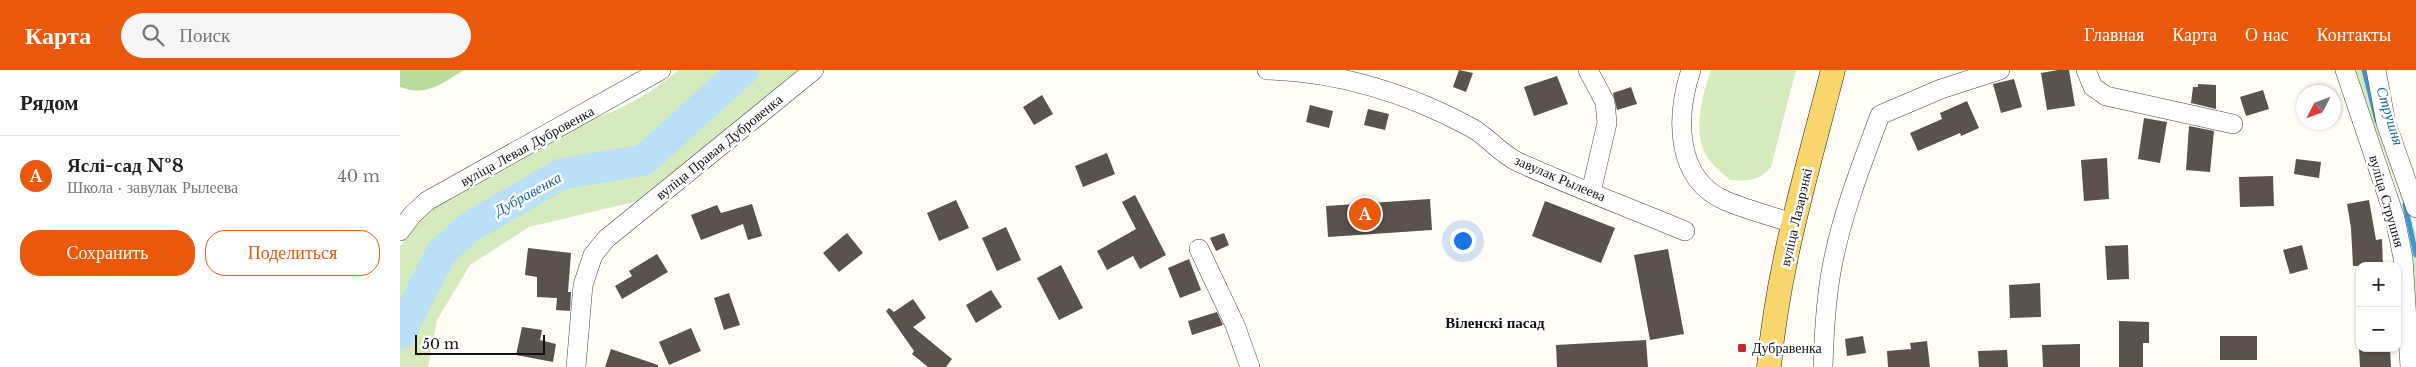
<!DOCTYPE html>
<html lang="ru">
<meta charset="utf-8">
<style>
:root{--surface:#fff;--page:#f6f6f6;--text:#222;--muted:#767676;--line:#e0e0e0;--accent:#ea580c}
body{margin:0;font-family:"Libre Baskerville",serif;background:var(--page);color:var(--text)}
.controls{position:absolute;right:15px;bottom:15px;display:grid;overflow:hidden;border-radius:10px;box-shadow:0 1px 4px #0004}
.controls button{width:45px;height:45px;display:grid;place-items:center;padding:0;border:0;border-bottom:1px solid var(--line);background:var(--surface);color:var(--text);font:25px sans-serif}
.compass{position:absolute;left:1896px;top:15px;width:45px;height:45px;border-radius:50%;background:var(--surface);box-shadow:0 1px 4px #0004;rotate:228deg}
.scale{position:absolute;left:15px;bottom:12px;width:130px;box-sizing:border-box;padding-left:5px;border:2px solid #111;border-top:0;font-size:14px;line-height:18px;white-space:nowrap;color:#111;-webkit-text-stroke:4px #fff;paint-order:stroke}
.you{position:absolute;left:1062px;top:170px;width:18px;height:18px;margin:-12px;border:4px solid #fff;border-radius:50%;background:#1a73e8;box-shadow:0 0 0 8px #1a73e833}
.badge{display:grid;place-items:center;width:32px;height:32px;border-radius:50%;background:var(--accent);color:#fff;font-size:16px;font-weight:700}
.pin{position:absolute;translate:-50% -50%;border:2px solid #fff;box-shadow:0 1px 5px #0006}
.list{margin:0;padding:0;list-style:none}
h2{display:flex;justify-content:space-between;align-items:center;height:65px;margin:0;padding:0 20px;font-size:21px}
h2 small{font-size:16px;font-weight:400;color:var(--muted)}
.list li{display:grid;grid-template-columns:32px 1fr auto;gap:15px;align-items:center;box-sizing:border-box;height:80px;padding:0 20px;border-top:1px solid var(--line)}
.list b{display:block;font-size:19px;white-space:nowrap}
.list p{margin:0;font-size:16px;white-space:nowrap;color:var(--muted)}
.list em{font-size:16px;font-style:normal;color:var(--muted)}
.actions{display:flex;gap:10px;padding:15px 20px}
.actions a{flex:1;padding:11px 0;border:1px solid var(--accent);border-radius:20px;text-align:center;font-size:18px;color:var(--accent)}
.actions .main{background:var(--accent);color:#fff}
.icon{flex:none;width:28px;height:28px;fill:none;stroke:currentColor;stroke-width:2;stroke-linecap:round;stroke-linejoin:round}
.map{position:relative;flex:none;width:2016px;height:297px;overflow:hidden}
header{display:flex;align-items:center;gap:30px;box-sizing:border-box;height:70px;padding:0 25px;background:var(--accent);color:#fff}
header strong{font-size:24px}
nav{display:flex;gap:28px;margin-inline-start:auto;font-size:18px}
.search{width:350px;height:45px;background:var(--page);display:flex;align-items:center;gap:12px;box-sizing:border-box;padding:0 18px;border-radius:28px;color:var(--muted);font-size:19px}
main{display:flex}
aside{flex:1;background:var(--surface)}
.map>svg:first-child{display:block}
.green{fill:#d5ebbd}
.forest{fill:#b9dc9c}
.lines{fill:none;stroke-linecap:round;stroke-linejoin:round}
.stream{stroke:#3f96cf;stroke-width:5}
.river{stroke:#b9e0f7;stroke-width:31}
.building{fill:#5a524d}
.minor-casing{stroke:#444;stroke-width:20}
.major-casing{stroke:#222;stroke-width:25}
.minor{stroke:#fff;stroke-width:19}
.major{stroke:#f9d66b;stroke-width:24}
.poi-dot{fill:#c4262e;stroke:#fff;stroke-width:2}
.labels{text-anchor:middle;stroke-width:5;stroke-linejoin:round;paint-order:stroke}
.street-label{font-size:14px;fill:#111;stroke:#fff}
.poi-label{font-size:14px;fill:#111;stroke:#fff;text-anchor:start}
.water-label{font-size:15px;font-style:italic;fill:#1768a6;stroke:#fff}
.neighbourhood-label{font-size:15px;font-weight:bold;fill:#111;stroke:#fff}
</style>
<header>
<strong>Карта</strong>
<div class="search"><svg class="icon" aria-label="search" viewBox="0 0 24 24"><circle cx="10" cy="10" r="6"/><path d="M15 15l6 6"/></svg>Поиск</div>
<nav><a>Главная</a><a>Карта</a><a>О нас</a><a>Контакты</a></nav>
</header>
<main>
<aside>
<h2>Рядом<small></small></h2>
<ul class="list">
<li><span class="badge">A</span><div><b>Яслі-сад №8</b><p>Школа · завулак Рылеева</p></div><em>40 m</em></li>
</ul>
<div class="actions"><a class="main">Сохранить</a><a>Поделиться</a></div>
</aside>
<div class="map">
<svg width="2016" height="297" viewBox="0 0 2016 297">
<rect width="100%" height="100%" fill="#fffdf5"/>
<g class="green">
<polygon points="279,0 405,0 238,131 129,157 70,195 37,250 28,297 0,297 0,176 25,142 171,57 219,39 250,22"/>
<path d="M1311 0H1396L1371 97C1359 111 1349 111 1330 110 1322 103 1312 95 1306 85 1292 62 1303 23 1311 0Z"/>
<polygon points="1954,0 1967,0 2016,164 2016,273 2008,152 1997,117"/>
</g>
<path class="forest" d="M0 0H64C40 14 28 27 0 17Z"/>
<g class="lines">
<g class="stream">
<polyline points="1964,0 1977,51"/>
<polyline points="2005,135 2016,185"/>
</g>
<polyline class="river" points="0,264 41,183 70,157 161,104 244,90 343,0"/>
</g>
<g class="building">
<polygon points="1059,0 1073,3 1066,22 1053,17"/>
<polygon points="1658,0 1669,0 1675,36 1647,40 1641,3"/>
<polygon points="1157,6 1168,34 1134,46 1124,17"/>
<polygon points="1614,9 1622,37 1601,43 1593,14"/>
<polygon points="1798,14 1816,15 1816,39 1791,33 1793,17 1798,17"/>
<polygon points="1231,17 1237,34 1217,40 1213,23"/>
<polygon points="1863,20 1869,39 1846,46 1840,27"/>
<polygon points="642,25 653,44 634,55 623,37"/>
<polygon points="1567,31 1579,58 1561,66 1560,63 1518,81 1510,63 1542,49 1540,43"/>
<polygon points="910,35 933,41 929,58 906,52"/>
<polygon points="968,39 989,44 985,60 964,55"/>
<polygon points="1744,48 1767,52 1760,93 1738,89"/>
<polygon points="1789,56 1814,61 1810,102 1786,100"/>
<polygon points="707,83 715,104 683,117 675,96"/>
<polygon points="1707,88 1709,129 1684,131 1681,90"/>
<polygon points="1896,89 1921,92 1919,108 1894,104"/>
<polygon points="1873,106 1874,136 1840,137 1839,107"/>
<polygon points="735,125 766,185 740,199 733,186 707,200 697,181 736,159 722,132"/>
<polygon points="1030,129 1032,160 928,167 926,136"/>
<polygon points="556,130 569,158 539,171 527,143"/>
<polygon points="1969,130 1976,170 1982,169 1983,196 1953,196 1951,158 1947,134"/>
<polygon points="1145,131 1215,158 1201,193 1132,166"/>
<polygon points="352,134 362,166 348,170 343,154 301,170 291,145 317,135 321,143"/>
<polygon points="606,157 621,190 597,201 582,168"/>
<polygon points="447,163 463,183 439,202 423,183"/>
<polygon points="824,163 829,175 816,181 810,168"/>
<polygon points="1728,175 1729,209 1707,210 1705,176"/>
<polygon points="1902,175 1908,199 1890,204 1883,180"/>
<polygon points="128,178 171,183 168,222 171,222 170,241 156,240 157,228 137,227 137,207 125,205"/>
<polygon points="1268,179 1284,264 1250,270 1234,185"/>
<polygon points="257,184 268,202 222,229 215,216 232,206 229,201"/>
<polygon points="789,189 801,220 780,228 768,198"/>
<polygon points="661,195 683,238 659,250 637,208"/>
<polygon points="1640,213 1641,247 1610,248 1609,215"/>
<polygon points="591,220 602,237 576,253 566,235"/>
<polygon points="329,223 340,255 324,260 314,228"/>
<polygon points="513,229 526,248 513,257 552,289 546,297 528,297 512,284 514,281 486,241 489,238 494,242"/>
<polygon points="817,242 823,255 792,265 788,251"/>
<polygon points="1719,251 1749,252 1749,273 1743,273 1743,297 1719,297"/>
<polygon points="122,257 142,260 140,270 156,274 153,292 116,285"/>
<polygon points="291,258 301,281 269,295 259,272"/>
<polygon points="1463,266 1466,283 1447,286 1445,269"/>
<rect x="1820" y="266" width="37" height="24"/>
<polygon points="1246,270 1248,297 1157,297 1156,275"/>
<polygon points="1527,271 1530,297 1488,297 1487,281 1511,279 1510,273"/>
<polygon points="1680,274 1680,297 1643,297 1642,275"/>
<polygon points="1959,278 1990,278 1991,297 1960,297"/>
<polygon points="211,279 258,295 258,297 205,297"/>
<polygon points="1607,280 1608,297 1579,297 1578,281"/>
</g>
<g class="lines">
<g class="minor-casing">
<g id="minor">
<path d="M867 0C939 2 1009 24 1072 58 1088 67 1101 84 1118 92 1173 117 1230 138 1285 161"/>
<polyline points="1188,0 1205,32 1207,53 1191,122"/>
<path d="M1291 0C1276 45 1274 109 1326 131 1348 140 1371 146 1392 153"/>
<polyline points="1686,0 1693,17 1706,26 1833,54"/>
<polyline points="1945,0 1995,148 2003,188 2010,297"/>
<polyline points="1976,0 1986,53 2016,138"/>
<polyline points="0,161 12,145 27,131 261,0"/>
<polyline points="799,179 835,255 850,297"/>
<polyline points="176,297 183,215 193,185 206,169 414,0"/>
<path d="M1423 297C1424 261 1426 222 1434 187 1444 139 1463 91 1480 45L1541 19 1600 0"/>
</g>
</g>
<g class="major-casing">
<path id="major" d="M1369 297C1378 195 1408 98 1433 0"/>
</g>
<use href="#minor" class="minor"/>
<use href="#major" class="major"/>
</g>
<rect class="poi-dot" x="1337" y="273" width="10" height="10" rx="2.5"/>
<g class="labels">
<g class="street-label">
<text transform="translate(127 76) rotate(-29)" y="5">вуліца Левая Дубровенка</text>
<text transform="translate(319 77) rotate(-39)" y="5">вуліца Правая Дубровенка</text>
<text transform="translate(1160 108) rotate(23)" y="5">завулак Рылеева</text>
<text transform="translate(1987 131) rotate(74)" y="5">вуліца Струшня</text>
<text transform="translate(1396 147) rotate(-77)" y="5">вуліца Лазарэнкі</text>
</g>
<g class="poi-label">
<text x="1352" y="283">Дубравенка</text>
</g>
<g class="water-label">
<text transform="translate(1990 46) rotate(73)" y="5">Струшня</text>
<text transform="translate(128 124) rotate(-29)" y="5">Дубравенка</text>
</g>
<g class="neighbourhood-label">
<text x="1095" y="258">Віленскі пасад</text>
</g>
</g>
</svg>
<div class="controls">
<button>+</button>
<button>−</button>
</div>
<svg class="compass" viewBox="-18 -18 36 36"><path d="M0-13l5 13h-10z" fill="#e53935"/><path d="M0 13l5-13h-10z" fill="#767676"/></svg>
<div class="scale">50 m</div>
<div class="you"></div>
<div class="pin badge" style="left:965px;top:144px">A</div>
</div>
</main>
